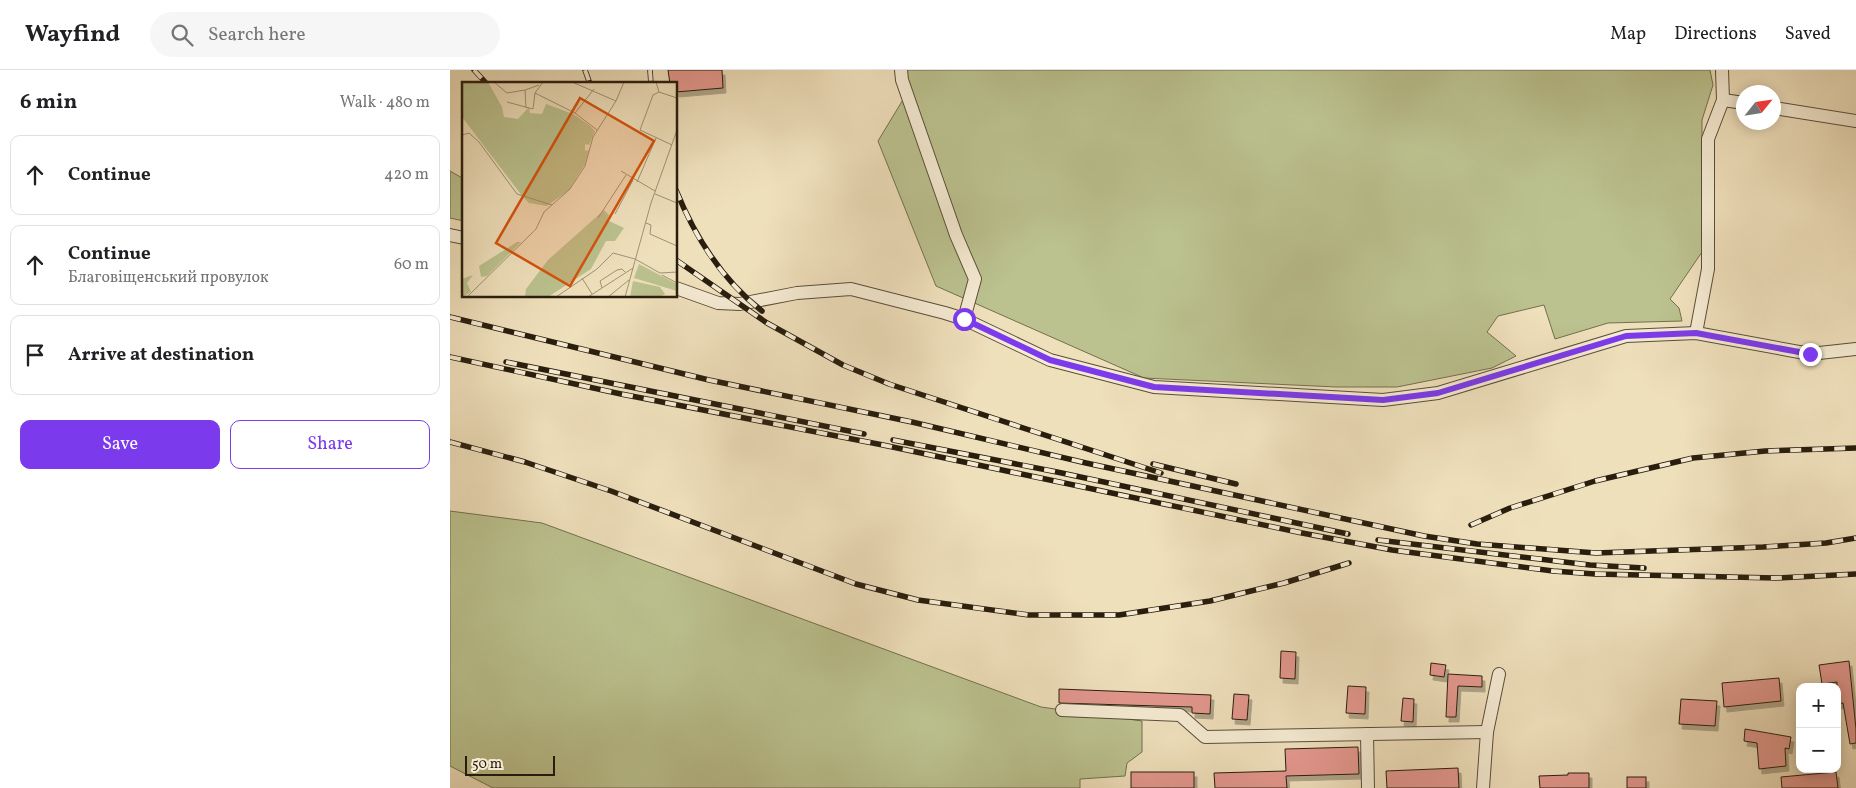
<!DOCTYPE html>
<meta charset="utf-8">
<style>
:root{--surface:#fff;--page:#f6f6f6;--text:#202124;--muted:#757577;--line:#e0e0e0;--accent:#7c3aed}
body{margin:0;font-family:Vollkorn,serif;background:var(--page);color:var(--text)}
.controls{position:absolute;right:15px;bottom:15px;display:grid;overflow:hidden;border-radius:10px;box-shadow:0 2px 12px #0003}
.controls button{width:45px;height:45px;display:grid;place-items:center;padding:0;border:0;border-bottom:1px solid var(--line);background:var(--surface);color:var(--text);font:25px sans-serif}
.compass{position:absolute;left:1286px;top:15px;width:45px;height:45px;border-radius:50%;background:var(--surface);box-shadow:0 2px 12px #0003;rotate:60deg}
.scale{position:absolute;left:15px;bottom:12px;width:90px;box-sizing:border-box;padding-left:5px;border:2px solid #291e0e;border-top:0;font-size:14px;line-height:18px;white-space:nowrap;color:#291e0e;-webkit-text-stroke:4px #f5ebd3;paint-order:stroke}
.stop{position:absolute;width:15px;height:15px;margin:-11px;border:4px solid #7c3aed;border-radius:50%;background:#fff}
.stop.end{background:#7c3aed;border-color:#fff;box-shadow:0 1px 5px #0008}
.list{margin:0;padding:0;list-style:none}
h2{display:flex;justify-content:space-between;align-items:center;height:65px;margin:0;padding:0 20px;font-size:21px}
h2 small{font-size:16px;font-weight:400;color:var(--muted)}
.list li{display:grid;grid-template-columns:32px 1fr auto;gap:15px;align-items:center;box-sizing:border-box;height:80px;margin:0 10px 10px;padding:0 10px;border:1px solid var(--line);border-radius:10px}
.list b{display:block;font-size:19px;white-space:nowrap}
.list p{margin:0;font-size:16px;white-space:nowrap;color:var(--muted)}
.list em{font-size:16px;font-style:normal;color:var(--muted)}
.actions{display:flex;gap:10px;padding:15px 20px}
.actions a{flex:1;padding:11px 0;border:1px solid var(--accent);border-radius:10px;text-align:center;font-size:18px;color:var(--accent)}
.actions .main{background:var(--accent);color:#fff}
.icon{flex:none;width:28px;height:28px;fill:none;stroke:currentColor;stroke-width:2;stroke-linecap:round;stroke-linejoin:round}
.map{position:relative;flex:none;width:1406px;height:718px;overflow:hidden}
header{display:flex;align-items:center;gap:30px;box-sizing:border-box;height:70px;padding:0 25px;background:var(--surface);border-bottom:1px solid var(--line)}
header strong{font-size:24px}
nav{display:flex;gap:28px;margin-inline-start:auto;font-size:18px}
.search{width:350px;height:45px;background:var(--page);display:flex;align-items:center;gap:12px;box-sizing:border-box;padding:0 18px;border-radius:28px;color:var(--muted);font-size:19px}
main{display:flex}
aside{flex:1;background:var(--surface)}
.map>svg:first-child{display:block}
.green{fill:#bbc28f;stroke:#72704e}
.building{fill:#e3978e;stroke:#291e0e;filter:url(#shadow)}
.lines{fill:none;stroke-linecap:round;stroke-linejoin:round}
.minor-casing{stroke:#5a4e3a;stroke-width:14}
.minor{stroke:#f5ebd3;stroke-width:12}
.rail-casing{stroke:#291e0e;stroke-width:5.5}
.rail{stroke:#f5ebd3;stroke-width:4;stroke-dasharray:11;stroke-linecap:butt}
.route{stroke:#7c3aed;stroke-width:6}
.inset-road{fill:none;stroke:#a09276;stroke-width:1}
.view{fill:#d5530c;fill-opacity:0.15;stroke:#d5530c;stroke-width:2.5}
.inset-edge{fill:none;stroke:#291e0e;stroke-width:2.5}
</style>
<header>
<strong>Wayfind</strong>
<div class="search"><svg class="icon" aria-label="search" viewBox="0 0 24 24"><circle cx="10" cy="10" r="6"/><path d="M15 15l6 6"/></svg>Search here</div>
<nav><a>Map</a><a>Directions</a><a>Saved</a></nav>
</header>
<main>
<aside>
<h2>6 min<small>Walk · 480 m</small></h2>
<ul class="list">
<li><svg class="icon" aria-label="ahead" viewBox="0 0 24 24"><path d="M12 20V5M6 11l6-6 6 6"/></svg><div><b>Continue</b></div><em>420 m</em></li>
<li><svg class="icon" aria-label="ahead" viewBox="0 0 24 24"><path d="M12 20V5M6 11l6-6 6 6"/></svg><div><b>Continue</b><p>Благовіщенський провулок</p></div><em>60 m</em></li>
<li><svg class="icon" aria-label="arrive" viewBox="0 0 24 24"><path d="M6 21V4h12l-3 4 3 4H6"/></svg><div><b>Arrive at destination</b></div></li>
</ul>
<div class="actions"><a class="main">Save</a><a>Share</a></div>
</aside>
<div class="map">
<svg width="1406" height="718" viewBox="0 0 1406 718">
<defs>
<filter id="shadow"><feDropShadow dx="3" dy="5" stdDeviation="0" flood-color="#0004"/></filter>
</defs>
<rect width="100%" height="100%" fill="#efe0bc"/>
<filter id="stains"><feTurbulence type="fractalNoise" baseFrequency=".004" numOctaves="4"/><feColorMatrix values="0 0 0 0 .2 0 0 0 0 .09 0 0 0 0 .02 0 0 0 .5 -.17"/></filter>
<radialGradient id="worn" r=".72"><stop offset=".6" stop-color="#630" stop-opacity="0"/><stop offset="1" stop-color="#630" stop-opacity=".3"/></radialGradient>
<g class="green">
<polygon points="447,0 1260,0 1263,15 1252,50 1252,182 1220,229 1229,238 1232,251 1158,253 1105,269 1094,235 1048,246 1037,262 1066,286 1042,298 947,317 886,317 694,308 486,216 428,71 454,28"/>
<polygon points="0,101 14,109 14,151 0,148"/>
<polygon points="0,441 92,453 591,637 692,651 692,682 677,693 675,706 630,709 630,718 43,718 0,696"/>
</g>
<g class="building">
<polygon points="218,0 272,0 273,18 226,22 226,14 220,14"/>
<polygon points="831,581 846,582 845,609 830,608"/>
<polygon points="1399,591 1406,659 1406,673 1400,674 1393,633 1387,634 1387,612 1372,614 1369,595"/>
<polygon points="981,593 996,595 994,607 980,605"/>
<polygon points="998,604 1032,606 1032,617 1008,616 1006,647 996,647"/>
<polygon points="1329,608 1331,631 1274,637 1272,613"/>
<polygon points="898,616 916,617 915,644 896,643"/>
<polygon points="609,619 761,625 760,644 742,643 742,637 609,633"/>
<polygon points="784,624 799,625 797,650 782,649"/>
<polygon points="953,628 964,629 963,652 951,651"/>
<polygon points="1231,629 1267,631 1265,656 1229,654"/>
<polygon points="1295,659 1341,667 1339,679 1335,678 1336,696 1309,699 1307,673 1294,671"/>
<polygon points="908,677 909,704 836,706 837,718 765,718 764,703 836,701 835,679"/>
<polygon points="1008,698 1009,718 937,718 936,701"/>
<rect x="681" y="702" width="63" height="16"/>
<polygon points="1386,702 1388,718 1332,718 1331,707"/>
<polygon points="1118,703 1139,703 1139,718 1090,718 1089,706 1118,705"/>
<rect x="1177" y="707" width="19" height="11"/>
</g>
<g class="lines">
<g class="minor-casing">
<g id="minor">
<polyline points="451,0 452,10 506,165 525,209 514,249"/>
<polyline points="1273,30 1294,33"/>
<polyline points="1324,38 1406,51"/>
<polyline points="0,165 14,168"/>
<polyline points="226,218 268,233 290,234 347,223 401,219 495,243 514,249 600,290 704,317 933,330 988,323 1176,266 1246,263 1360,284 1406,279"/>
<polyline points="1246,263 1258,199 1258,69 1273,30 1272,0"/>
<polyline points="612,640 730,645 755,667 1037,662"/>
<polyline points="917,664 918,718"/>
<polyline points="1033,718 1037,662 1049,604"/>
</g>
</g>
<use href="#minor" class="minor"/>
<g class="rail-casing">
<g id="rail">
<polyline points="24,0 37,14"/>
<polyline points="135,0 140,14"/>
<polyline points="200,0 201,14"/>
<path d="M226 120C245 167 271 209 312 241"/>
<polyline points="226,190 317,253 393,295 439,314 711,403"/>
<polyline points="0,247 259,310 462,352 636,393 974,466 1027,474 1146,483 1313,477 1376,473 1406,468"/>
<polyline points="0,287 171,324 433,375 852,463 942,480 1103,501 1145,504 1326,508 1406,504"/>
<polyline points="56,292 414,364"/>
<polyline points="443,370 607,402 898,464"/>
<polyline points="0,372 75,392 161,421 406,514 468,530 579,545 669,545 760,531 834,513 899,493"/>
<polyline points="703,394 786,414"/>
<polyline points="1021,455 1060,438 1145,411 1243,388 1315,381 1406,378"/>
<polyline points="928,470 1140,495 1194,498"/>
</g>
</g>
<use href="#rail" class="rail"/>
</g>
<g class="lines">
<polyline class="route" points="514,249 600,290 704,317 933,330 988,323 1176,266 1246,263 1360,284"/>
</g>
<g transform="translate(12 12)">
<rect width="215" height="215" fill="#efe0bc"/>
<path d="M0 0H26L40 25 42 35 56 37 67 25 68 31 80 32 84 22 111 32 127 43 133 49 127 63 123 62V69L127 68 123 82 107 108 85 124 67 121 61 115 0 35ZM142 128 147 133 145 138 162 146 153 159H144L129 187 86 215H63L64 207 86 178ZM55 160H59L25 194 19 195 17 184ZM177 182 215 202V209L172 196ZM11 193 5 201 9 210 0 215V197ZM171 199 198 205 203 212 198 215H168Z" fill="#bbc28f"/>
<path class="inset-road" d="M32 0 45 11 63 8M110 0 154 19M194 0 197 10 215 16M197 10 191 13 178 48 210 63M73 11 113 31 135 48M45 20 71 27 73 11 81 0M64 26 63 8 77 3M113 31 132 7M0 53 7 51 17 60 55 112 90 123M159 89 193 109M175 100 194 56M193 112 215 121M153 132 171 98M136 136 164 93M184 141 189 143 188 152 215 164M200 193 215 201M120 196 130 212M140 206 138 199 155 188 160 187 163 190M5 215 74 147 82 130 108 107 123 84 131 55 154 19 162 0M94 215 135 187 151 171 173 177 198 191 215 190M126 215 171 186M146 215 167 198M163 215 189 121 215 48"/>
<path class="view" d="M118 16 192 59 108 204 34 161Z"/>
<rect width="215" height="215" class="inset-edge"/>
</g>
<rect width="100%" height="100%" filter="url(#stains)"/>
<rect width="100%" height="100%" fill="url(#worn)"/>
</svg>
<div class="controls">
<button>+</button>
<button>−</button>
</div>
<svg class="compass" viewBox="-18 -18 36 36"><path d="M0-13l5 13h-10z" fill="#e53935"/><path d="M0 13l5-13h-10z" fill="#757577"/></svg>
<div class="scale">50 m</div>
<div class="stop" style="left:514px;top:249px"></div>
<div class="stop end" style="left:1360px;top:284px"></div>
</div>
</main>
